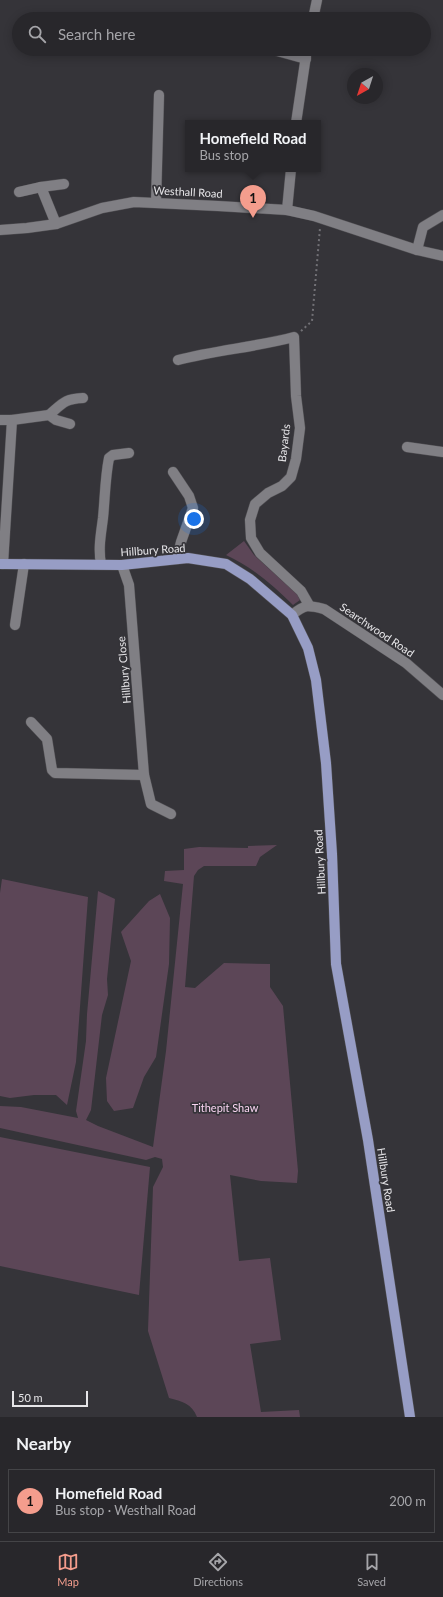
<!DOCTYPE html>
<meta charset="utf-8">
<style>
:root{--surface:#28272b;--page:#302f33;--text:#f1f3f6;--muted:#a5a5a9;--line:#444447;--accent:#f49d8d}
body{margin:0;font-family:Lato,sans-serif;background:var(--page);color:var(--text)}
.compass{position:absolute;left:347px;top:68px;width:36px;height:36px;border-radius:50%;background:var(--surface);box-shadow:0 2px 10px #0003;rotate:219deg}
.scale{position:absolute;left:12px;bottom:10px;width:76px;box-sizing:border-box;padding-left:4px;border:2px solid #e6e5e8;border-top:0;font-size:11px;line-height:14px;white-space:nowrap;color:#e6e5e8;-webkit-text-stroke:3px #353439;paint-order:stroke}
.you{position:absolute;left:194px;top:519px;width:14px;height:14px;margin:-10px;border:3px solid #fff;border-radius:50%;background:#1a73e8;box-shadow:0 0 0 6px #1a73e833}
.badge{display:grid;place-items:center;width:26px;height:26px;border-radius:50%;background:var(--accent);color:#111;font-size:13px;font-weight:700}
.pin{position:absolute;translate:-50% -33px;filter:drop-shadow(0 1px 2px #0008)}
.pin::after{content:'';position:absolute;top:21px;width:14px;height:12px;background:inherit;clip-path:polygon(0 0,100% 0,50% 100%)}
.popup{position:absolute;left:185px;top:120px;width:136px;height:52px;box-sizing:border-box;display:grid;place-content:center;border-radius:0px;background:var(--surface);filter:drop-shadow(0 1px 3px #0005);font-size:13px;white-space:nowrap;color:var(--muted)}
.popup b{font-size:15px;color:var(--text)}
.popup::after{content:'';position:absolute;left:50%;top:100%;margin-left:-8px;border:8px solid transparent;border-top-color:var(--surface)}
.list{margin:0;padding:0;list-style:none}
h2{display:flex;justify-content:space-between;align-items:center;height:52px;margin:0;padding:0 16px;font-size:17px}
h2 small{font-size:13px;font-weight:400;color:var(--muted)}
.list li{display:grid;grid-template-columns:26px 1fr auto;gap:12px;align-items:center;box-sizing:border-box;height:64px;margin:0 8px 8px;padding:0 8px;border:1px solid var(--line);border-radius:0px}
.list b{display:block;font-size:15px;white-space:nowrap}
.list p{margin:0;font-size:13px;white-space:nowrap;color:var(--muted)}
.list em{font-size:13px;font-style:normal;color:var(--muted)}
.icon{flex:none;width:22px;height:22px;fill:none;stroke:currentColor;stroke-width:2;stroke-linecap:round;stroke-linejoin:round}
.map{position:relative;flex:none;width:443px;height:1417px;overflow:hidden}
.search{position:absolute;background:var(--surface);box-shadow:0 2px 10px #0003;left:12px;right:12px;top:12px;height:44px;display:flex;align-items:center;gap:10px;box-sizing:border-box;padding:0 14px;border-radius:22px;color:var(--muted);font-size:15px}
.sheet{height:124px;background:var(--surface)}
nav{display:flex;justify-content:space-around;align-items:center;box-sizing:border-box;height:56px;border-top:1px solid var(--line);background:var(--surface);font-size:11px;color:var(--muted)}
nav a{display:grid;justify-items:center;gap:2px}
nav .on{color:var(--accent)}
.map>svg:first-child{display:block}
.green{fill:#5c4657}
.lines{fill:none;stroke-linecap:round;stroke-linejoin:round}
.minor-casing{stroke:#515054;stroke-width:11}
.major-casing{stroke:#515054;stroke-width:11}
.path{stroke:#727176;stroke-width:2;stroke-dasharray:2 3;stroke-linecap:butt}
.minor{stroke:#807f84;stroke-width:10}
.major{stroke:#979dc5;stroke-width:10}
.labels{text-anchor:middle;stroke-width:3.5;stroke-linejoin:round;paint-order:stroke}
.street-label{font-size:11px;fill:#e6e5e8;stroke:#353439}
.park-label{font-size:11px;fill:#f9d4f1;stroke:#353439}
</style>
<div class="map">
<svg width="443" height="1417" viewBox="0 0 443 1417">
<rect width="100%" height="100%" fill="#353439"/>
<g class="green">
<path d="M244 541 254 555 297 594 300 600 293 605C273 585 252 567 226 555Z"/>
<path d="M277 845 260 857 256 866H204L198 870 194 876 185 987 195 988 224 963 270 964V987L283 1006 298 1171 297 1183 261 1181 230 1175 239 1261 270 1258 281 1340 250 1344 261 1412 299 1410 300 1417H197C192 1404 182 1401 169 1398L148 1331 153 1187 163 1167 162 1159 155 1157 146 1160 0 1128V1106L21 1107 78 1118 76 1111 86 1041 87 1014 98 891 115 899 107 979 108 995 102 1015 91 1110 86 1120 98 1126 153 1147 166 1051 183 884 164 881 165 871 184 870V849L199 847 248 848V846Z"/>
<polygon points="2,879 88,897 76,1062 67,1105 56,1095 34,1095 10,1098 0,1096 0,893"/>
<polygon points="160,894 170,918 169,964 156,1057 144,1077 133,1108 114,1111 107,1101 106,1078 131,961 121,932 149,901"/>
<polygon points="0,1137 150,1167 139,1295 0,1266"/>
</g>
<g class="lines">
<g class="minor-casing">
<g id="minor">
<polyline points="313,19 317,0"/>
<polyline points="270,49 306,59"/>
<polyline points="296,123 307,49"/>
<polyline points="19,192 41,187"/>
<polyline points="156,202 159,95"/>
<polyline points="287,210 291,169"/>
<polyline points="56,224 41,187 64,184"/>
<polyline points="0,230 27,228 56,224 102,208 134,202 218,206 287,210 314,216 417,250 443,256"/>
<polyline points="417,250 423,227 443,215"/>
<path d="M178 360C217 350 256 347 294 337L296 396 300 428 296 459 291 477 282 486 268 493 255 504 250 520 251 538 260 553 301 591 309 605"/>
<path d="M49 415C63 403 64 399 83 398"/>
<polyline points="0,420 12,420 49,415 56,420 70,424"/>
<polyline points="407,447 443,452"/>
<polyline points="173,472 189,496 193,508 181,542 177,559"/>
<polyline points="3,564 12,420"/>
<path d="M101 564C98 548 101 534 103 518 105 498 105 478 109 458L113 455 129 453"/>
<polyline points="122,565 129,585 144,775 151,804 171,814"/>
<path d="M292 615C305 604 308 605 324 609L406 663 443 695"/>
<polyline points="15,625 24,564"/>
<polyline points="31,722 47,739 52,770 55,773 144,775"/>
</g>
</g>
<g class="major-casing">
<polyline id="major" points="0,564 122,565 188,558 226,564 250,579 292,615 308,648 316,680 326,763 332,854 336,964 368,1140 410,1417"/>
</g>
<polyline class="path" points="301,331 312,321 320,228"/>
<use href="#minor" class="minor"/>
<use href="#major" class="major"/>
</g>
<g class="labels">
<g class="street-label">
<text transform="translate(188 192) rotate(3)" y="4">Westhall Road</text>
<text transform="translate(284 443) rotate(-83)" y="4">Bayards</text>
<text transform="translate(153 550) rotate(-4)" y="4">Hillbury Road</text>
<text transform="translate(377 630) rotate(34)" y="4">Searchwood Road</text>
<text transform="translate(124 670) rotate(-95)" y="4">Hillbury Close</text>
<text transform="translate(320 862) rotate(-93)" y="4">Hillbury Road</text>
<text transform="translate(386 1180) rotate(81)" y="4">Hillbury Road</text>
</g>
<g class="park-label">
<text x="225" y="1112">Tithepit Shaw</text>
</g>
</g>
</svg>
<svg class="compass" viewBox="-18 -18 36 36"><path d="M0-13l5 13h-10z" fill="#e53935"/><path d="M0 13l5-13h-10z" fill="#a5a5a9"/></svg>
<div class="scale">50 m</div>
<div class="you"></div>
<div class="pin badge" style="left:253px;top:218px">1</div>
<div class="popup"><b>Homefield Road</b>Bus stop</div>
<div class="search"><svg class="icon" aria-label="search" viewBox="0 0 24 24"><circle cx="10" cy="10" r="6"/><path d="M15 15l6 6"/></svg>Search here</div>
</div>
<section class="sheet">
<h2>Nearby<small></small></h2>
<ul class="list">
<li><span class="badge">1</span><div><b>Homefield Road</b><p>Bus stop · Westhall Road</p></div><em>200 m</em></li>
</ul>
</section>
<nav>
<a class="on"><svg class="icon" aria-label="map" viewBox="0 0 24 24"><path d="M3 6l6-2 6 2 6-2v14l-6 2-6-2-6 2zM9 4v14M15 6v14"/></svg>Map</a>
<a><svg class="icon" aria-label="directions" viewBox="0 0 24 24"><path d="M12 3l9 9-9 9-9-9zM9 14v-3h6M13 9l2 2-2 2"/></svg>Directions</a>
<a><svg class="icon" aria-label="saved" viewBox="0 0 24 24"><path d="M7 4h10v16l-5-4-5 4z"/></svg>Saved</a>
</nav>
